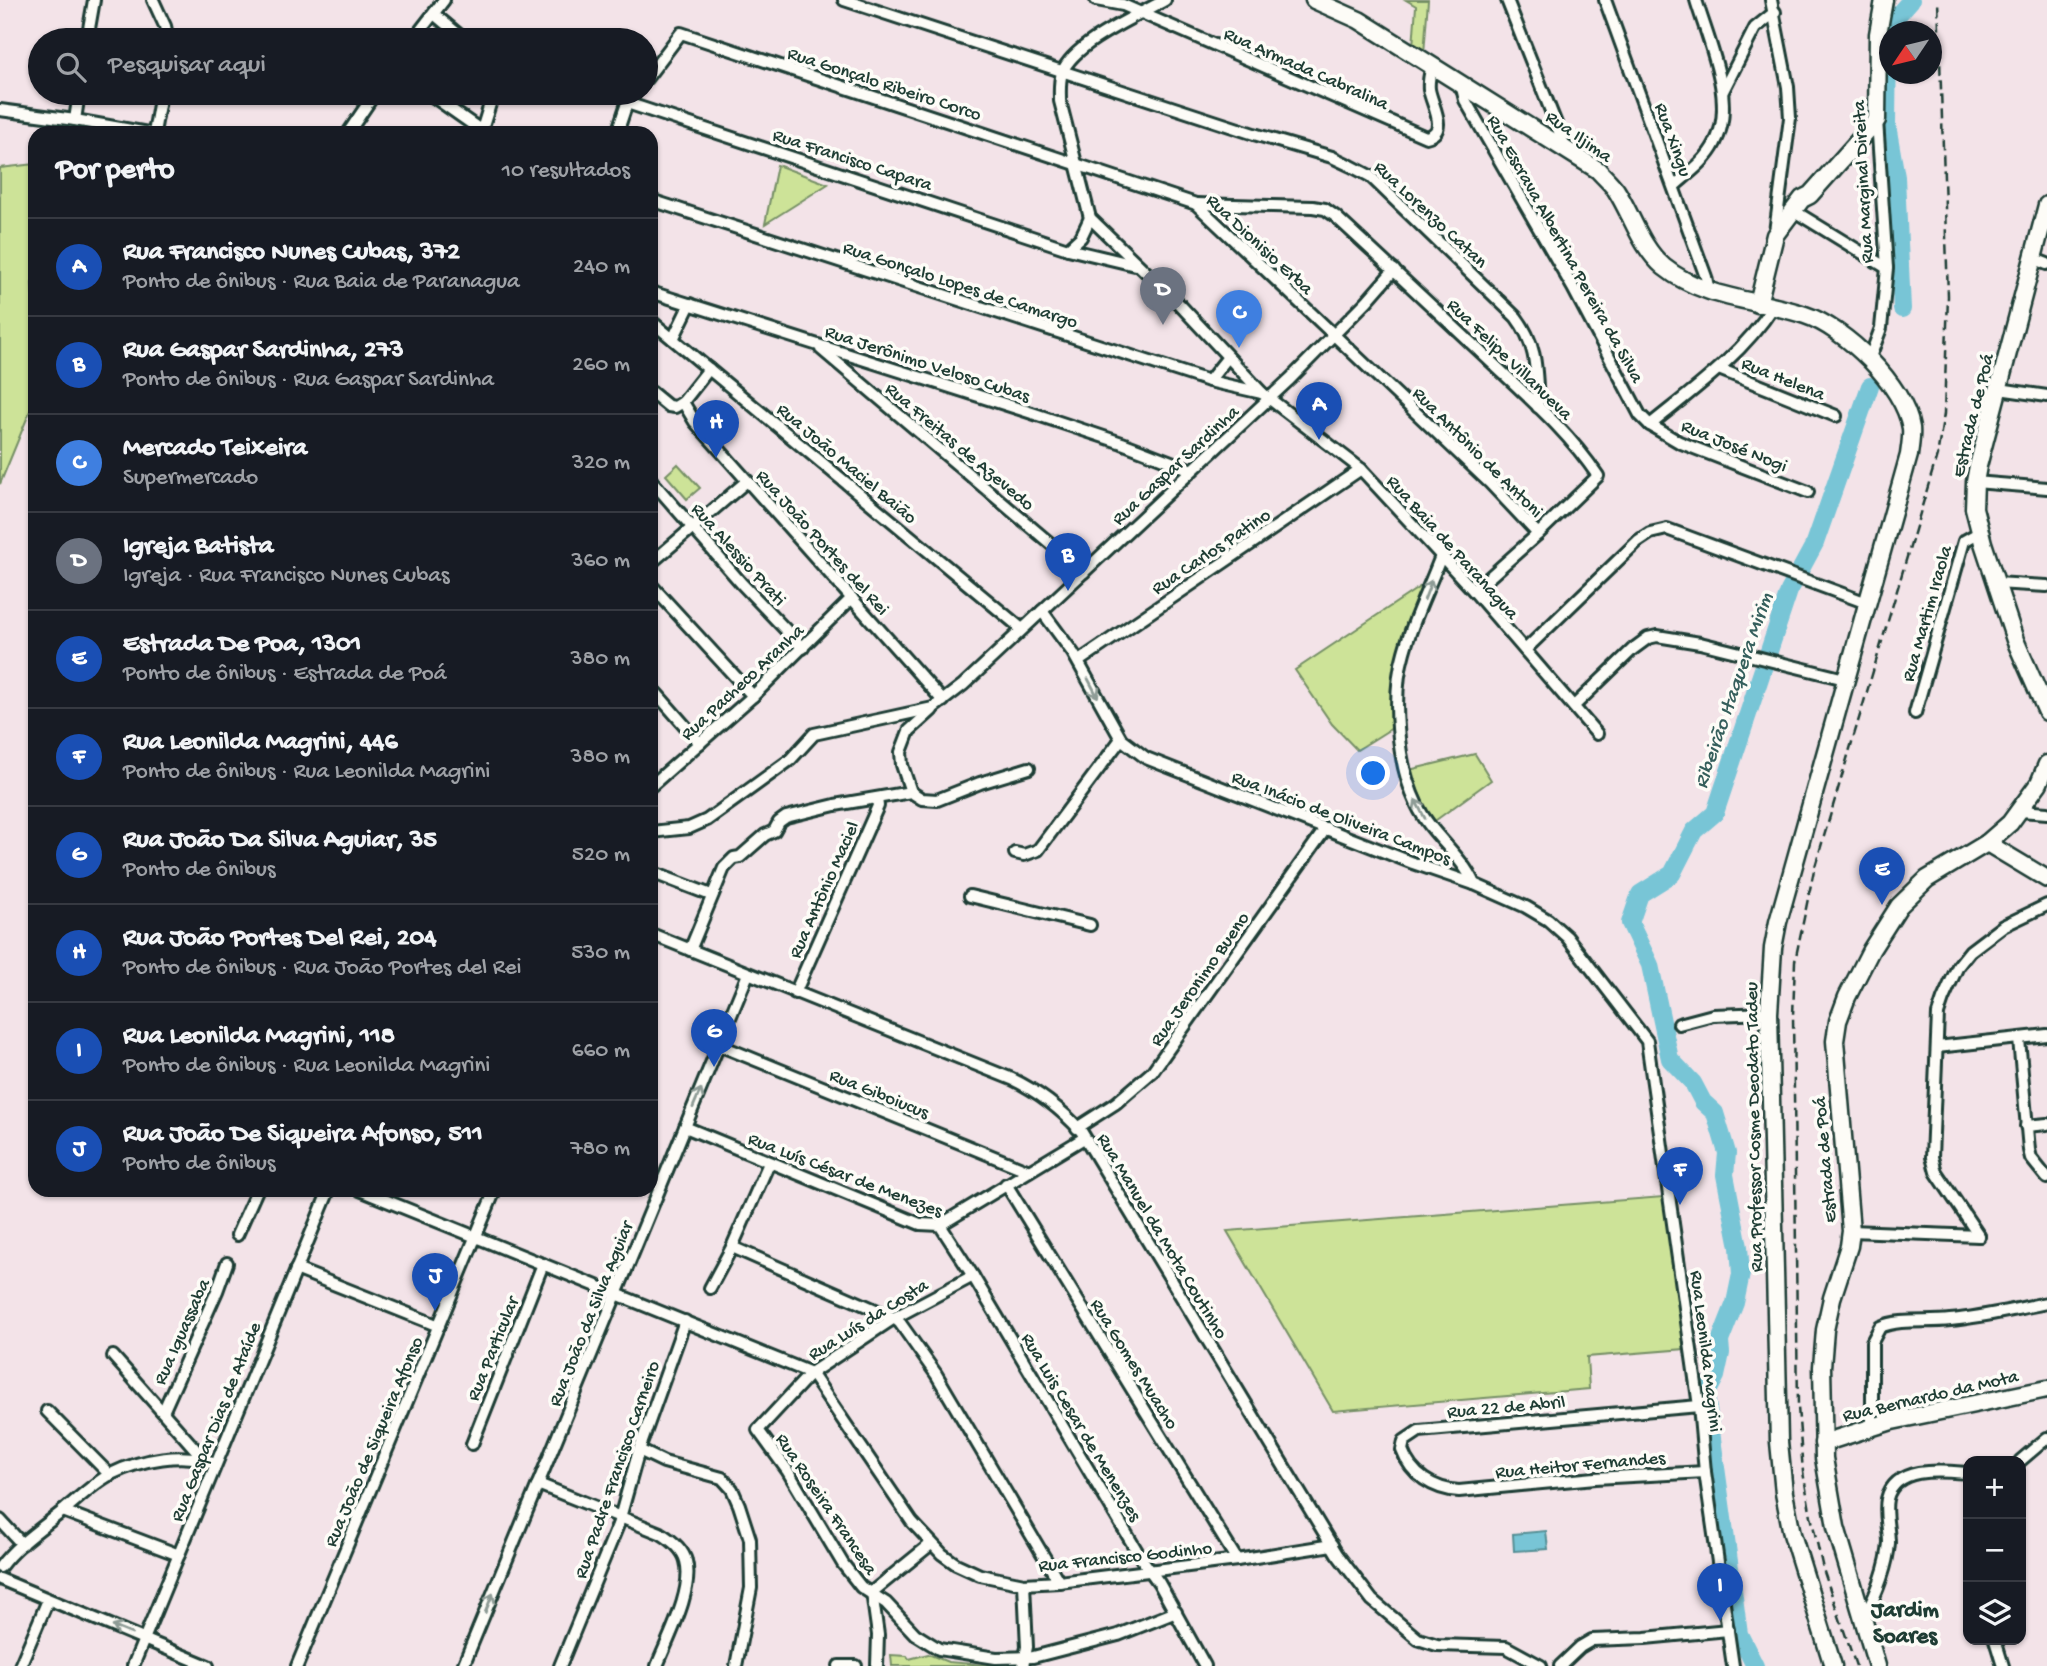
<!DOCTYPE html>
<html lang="pt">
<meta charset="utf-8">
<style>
:root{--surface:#171b24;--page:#242831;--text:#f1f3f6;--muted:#9ea1a6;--line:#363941;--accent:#1f6fb2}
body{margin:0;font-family:"Gochi Hand",sans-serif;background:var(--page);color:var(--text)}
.controls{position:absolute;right:21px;bottom:21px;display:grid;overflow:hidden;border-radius:14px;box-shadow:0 2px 5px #0004}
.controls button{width:63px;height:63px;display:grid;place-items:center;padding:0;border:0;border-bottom:2px solid var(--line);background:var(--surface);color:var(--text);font:35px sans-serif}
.compass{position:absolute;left:1879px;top:21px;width:63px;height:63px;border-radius:50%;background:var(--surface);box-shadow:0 2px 5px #0004;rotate:235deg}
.you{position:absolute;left:1374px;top:774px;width:24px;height:24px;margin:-18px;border:5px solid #fff;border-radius:50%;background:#1a73e8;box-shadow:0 0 0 10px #1a73e833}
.badge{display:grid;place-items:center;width:46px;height:46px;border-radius:50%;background:var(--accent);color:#fff;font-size:23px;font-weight:700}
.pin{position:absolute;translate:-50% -58px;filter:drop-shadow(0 2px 4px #0008)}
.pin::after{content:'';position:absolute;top:37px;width:24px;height:21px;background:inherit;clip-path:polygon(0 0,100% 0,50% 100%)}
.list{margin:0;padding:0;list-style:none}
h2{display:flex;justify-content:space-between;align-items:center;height:91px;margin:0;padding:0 28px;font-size:30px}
h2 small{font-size:23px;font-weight:400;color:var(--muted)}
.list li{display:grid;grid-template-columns:46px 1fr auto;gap:21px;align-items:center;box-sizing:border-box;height:98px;padding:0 28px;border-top:2px solid var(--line)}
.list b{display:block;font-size:26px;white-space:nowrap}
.list p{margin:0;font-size:23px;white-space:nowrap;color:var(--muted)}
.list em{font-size:23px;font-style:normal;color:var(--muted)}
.icon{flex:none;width:38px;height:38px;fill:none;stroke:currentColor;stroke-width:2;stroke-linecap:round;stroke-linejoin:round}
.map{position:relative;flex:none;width:2047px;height:1666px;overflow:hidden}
.search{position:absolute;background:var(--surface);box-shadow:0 2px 5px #0004;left:28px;top:28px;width:630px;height:77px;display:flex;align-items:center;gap:18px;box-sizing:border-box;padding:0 24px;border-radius:38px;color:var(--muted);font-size:26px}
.panel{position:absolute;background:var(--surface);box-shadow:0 2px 5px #0004;left:28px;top:126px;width:630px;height:1071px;border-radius:21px}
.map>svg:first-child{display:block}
.green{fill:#cde398;stroke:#769066;stroke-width:2}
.water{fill:#78c5d6;stroke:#548f95;stroke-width:2}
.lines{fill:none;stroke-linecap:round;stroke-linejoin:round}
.river{stroke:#78c5d6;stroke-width:18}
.street-casing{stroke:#1f3d34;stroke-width:16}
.secondary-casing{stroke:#1f3d34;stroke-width:21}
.street{stroke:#fdfcf7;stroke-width:10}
.secondary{stroke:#fdfcf7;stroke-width:16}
.rail{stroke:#1f3d34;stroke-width:2.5;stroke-dasharray:10 5;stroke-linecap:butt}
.oneway{stroke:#8e9c96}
.labels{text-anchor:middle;stroke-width:7;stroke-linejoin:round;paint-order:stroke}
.street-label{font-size:19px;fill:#1f3d34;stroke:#fdfcf7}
.water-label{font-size:21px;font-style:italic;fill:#355f5c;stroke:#fdfcf7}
.quarter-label{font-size:23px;font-weight:bold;fill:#1f3d34;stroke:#fdfcf7}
</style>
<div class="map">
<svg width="2047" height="1666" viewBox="0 0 2047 1666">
<rect width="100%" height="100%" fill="#f3e3e8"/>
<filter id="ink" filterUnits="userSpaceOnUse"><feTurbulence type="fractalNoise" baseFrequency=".0143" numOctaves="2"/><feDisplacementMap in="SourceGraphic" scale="14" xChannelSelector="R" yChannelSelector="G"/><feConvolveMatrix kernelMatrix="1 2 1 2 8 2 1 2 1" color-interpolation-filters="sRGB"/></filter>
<g filter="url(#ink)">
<g class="green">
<polygon points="1406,0 1428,0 1424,54 1413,47 1416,6"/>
<polygon points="35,164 35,280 32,283 35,327 35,399 0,484 0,168"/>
<polygon points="777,165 828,184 765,224"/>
<polygon points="678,464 700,488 687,499 666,475"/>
<polygon points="1427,582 1398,664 1391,694 1392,728 1357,750 1332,724 1295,670"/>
<polygon points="1475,754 1491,780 1432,823 1409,770"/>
<polygon points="1663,1197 1685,1349 1587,1357 1589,1389 1333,1411 1227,1231"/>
<polygon points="928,1654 948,1662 998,1666 892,1666 891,1655 907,1656 909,1659"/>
</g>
<polygon class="water" points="1546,1531 1548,1549 1514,1551 1513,1534"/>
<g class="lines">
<g class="river">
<polyline points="1902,309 1896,177 1887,125 1888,39 1890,24 1911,0"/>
<polyline points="1755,1666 1739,1634 1706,1395 1716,1376 1721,1353 1720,1341 1735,1303 1741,1274 1739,1247 1725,1175 1727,1153 1715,1113 1703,1102 1693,1083 1670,1059 1650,965 1630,923 1640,894 1672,874 1694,831 1715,813 1789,591 1815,543 1870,386"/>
</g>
<g class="street-casing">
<g id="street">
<polyline points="153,0 165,26 168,40"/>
<path d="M844 0 1254 134 1332 157 1351 166 1370 176 1516 317C1538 346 1536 371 1538 407"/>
<path d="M1096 0 1123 5 1426 137C1450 132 1431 104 1429 89 1428 80 1430 74 1432 66"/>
<path d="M1165 0C1137 16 1073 43 1062 73 1059 82 1060 91 1060 101L1090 218 1179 304 1262 393 1361 469 1474 591 1597 734"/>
<polyline points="1507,0 1566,149"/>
<polyline points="1605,0 1706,277 1709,291"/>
<polyline points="1771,0 1788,87 1790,118 1775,232"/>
<polyline points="434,14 465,40"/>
<polyline points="87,40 94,0"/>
<polyline points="413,40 444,0"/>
<polyline points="646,79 681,33 1196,204 1490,483 1538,534 1474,591"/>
<polyline points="1461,84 1465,100 1573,288 1640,415 1650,425 1679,442 1808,492"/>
<polyline points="1723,91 1755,28 1775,12"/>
<polyline points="428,93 482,131"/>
<polyline points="627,103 1068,249 1135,265"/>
<polyline points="0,110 75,120 148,133"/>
<polyline points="75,120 79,93"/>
<polyline points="154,133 161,93"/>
<polyline points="348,133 375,93"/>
<polyline points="481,133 490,104 492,93"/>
<polyline points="617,133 627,103 635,93"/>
<path d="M1674 186C1689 173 1706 161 1715 143 1737 102 1708 41 1696 0"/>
<polyline points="651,200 1209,381 1262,393"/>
<path d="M1196 204 1313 207 1325 209 1335 216C1386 263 1437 311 1488 359 1527 396 1568 431 1598 476L1538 534"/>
<polyline points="1799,214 1887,268"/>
<polyline points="1068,249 1081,237 1090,218"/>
<polyline points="2032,258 2047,264"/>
<polyline points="651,292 1029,412 1122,443 1192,470"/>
<polyline points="651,321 1022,629"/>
<polyline points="673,339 690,304"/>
<polyline points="821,349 1084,572"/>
<polyline points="1869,360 1881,328 1887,268 1877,120"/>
<polyline points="1719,369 1836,416"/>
<polyline points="1209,381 1228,357"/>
<polyline points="1999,389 2047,396"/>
<polyline points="651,392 668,406 675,407 683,402 709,369"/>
<polyline points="683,402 695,422 943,701"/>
<path d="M1650 425C1693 390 1742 355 1773 307"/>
<polyline points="651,480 742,584 803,648"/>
<polyline points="1975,482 2047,488"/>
<path d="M1441 556C1429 588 1413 619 1404 652 1391 696 1397 764 1417 805 1431 835 1461 854 1474 884"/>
<polyline points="651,563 747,481"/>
<polyline points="1996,583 2047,586"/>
<polyline points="651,585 753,696"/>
<polyline points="1042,611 1073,653 1121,739 1146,758 1413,863 1474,884 1526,907 1548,920 1567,937 1647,1041 1699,1406 1705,1472 1733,1666"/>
<polyline points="1525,650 1638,541 1650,533 1667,529 1867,603"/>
<polyline points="1079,661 1361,469"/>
<polyline points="651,687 700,743"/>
<polyline points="1574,706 1633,649 1648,638 1657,636 1700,643 1845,679"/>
<polyline points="932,710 909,731 901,752 902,765 911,792 922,799 937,800 980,783 1029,768"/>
<polyline points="1915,713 1964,541 1980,532"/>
<polyline points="651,786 753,696 852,598"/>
<polyline points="2021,811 2047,813"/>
<polyline points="651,832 689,828 707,820 790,760 814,734 933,708 963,685 1290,379 1367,301 1394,270"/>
<polyline points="1015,853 1024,855 1038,850 1121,739"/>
<polyline points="651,872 711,895"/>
<polyline points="970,896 1090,925"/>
<path d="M651 934 1012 1079C1039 1092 1061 1109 1081 1131L1337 1554 1372 1600 1418 1639 1437 1645 1506 1647 1541 1666"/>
<polyline points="690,950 724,868 734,858 740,857 765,835 774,831 779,822 786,817 835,805 911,792"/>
<polyline points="795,993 878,806 877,799"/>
<polyline points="1679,1024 1713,1015 1769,1013"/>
<polyline points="2019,1039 2029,1150 2031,1158 2047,1178"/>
<polyline points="719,1045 1029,1171"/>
<polyline points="1937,1047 2047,1035"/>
<polyline points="2026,1126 2047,1124"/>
<polyline points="685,1127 920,1224 940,1225 973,1276 1141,1558 1159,1583 1205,1666"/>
<polyline points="1077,1128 1116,1103 1152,1072 1326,828"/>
<polyline points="1006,1184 1237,1560"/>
<polyline points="360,1190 811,1373"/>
<polyline points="940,1225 1084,1138"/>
<polyline points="1851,1231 1979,1236"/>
<polyline points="237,1235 257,1190"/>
<polyline points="1979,1236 1936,1172 1932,1157 1938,1014 1943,999 1958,966 1970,951 2003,926 2047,905"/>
<polyline points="732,1247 894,1318 900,1323 936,1374 1059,1582"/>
<polyline points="296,1269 439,1326"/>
<polyline points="973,1276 894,1318 811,1373 758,1430 787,1470 843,1564 861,1587 886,1603 915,1634 939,1649 996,1658 1033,1657 1118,1635 1176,1612"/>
<polyline points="710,1288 732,1247 769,1163"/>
<polyline points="113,1356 204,1459"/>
<polyline points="811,1373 912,1522 942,1554 956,1564 980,1575 1024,1584 1059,1582 1237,1560 1332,1545"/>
<path d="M1699 1406 1419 1431 1404 1441 1402 1450C1411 1475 1433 1489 1459 1491L1595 1478 1705 1472"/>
<polyline points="47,1411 110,1475"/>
<polyline points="163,1412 217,1291 227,1263"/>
<path d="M1872 1427V1342L1880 1327C1900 1318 1928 1323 1950 1320 1983 1317 2015 1309 2047 1303"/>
<polyline points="472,1444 543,1264"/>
<polyline points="639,1450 664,1462 722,1478 732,1489 739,1505 750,1539 751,1588 736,1666"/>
<polyline points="2020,1461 2047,1438"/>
<path d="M538 1484 660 1533C670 1539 683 1549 686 1561 694 1590 668 1638 657 1666"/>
<polyline points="63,1511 179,1555"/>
<polyline points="0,1520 22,1544"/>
<path d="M0 1567C17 1544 42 1528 64 1510 79 1498 94 1483 111 1474 139 1460 185 1450 215 1464"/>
<polyline points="0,1579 208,1666"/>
<polyline points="872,1592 931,1544"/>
<polyline points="872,1592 878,1635 877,1666"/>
<path d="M1863 1620C1875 1597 1887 1569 1889 1543 1889 1528 1884 1513 1887 1499 1895 1465 1943 1471 1968 1473"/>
<polyline points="1995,1640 2003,1666"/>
<polyline points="20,1666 48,1600"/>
<polyline points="133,1666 329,1190"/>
<polyline points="297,1666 495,1190"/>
<polyline points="463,1666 748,974"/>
<polyline points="560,1666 618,1525 639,1450 685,1321"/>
<polyline points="839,1666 856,1666"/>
<polyline points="1023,1666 1027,1647 1024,1584"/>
<polyline points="1560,1666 1580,1647 1592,1640 1645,1638 1728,1630"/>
</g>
</g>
<g class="secondary-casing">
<g id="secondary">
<path d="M1314 0 1359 20 1598 170C1604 177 1611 183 1616 190 1632 215 1641 248 1664 267 1705 300 1757 299 1805 315 1845 328 1904 385 1911 428 1912 437 1910 446 1909 455L1778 922 1773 948 1769 1013 1779 1442 1784 1493 1792 1534 1833 1666"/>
<polyline points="2047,205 1978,466 1975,482 1974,508 1983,543 2015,640 2047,712"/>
<polyline points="1758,304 1775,235 1802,199 1810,195 1877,120 1878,34 1884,0"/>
<polyline points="1987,843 2047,879"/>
<polyline points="1823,1443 1892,1421 2047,1389"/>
<polyline points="1877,1666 1836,1527 1824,1458 1822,1367 1825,1330 1832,1298 1849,1246 1851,1231 1835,1041 1838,1021 1847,997 1871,950 1899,906 1927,879 1987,843 2010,823 2039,783 2047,764"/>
</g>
</g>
<use href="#street" class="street"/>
<use href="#secondary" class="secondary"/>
<polyline class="rail" points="1856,1666 1823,1569 1811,1516 1803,1472 1798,1407 1793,1016 1795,961 1814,870 1937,456 1944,414 1948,296 1938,0"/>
</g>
<defs><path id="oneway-shaft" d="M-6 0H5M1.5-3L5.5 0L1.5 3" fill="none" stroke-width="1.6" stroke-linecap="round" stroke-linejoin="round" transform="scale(1.75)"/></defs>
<g class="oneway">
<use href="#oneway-shaft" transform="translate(1428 590) rotate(-69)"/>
<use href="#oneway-shaft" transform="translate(1093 688) rotate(62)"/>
<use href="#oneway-shaft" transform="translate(1420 809) rotate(-118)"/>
<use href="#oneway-shaft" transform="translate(697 1098) rotate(-67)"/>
<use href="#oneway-shaft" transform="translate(489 1603) rotate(-68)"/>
<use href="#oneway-shaft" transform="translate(122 1630) rotate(-158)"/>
</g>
</g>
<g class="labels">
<g class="street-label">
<text transform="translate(1307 67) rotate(24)" y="7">Rua Armada Cabralina</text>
<text transform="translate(885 82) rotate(18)" y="7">Rua Gonçalo Ribeiro Corco</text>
<text transform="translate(1580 135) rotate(35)" y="7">Rua Iljima</text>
<text transform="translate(1675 139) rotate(70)" y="7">Rua Xingu</text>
<text transform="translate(853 158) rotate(18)" y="7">Rua Francisco Capara</text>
<text transform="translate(1861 182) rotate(-93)" y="7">Rua Marginal Direita</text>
<text transform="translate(1432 213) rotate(43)" y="7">Rua Lorenzo Catan</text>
<text transform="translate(1261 243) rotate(43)" y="7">Rua Dionisio Erba</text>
<text transform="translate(1567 248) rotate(61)" y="7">Rua Escrava Albertina Pereira da Silva</text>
<text transform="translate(961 283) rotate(18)" y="7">Rua Gonçalo Lopes de Camargo</text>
<text transform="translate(1511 358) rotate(44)" y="7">Rua Felipe Villanueva</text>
<text transform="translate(928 362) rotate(18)" y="7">Rua Jerônimo Veloso Cubas</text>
<text transform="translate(1784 377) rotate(22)" y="7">Rua Helena</text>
<text transform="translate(1971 415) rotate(-76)" y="7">Estrada de Poá</text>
<text transform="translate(1735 444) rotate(22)" y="7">Rua José Nogi</text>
<text transform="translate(961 445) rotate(40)" y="7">Rua Freitas de Azevedo</text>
<text transform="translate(1479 451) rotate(45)" y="7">Rua Antônio de Antoni</text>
<text transform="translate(848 462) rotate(40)" y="7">Rua João Maciel Baião</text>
<text transform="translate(1174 464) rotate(-43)" y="7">Rua Gaspar Sardinha</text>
<text transform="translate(824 541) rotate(48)" y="7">Rua João Portes del Rei</text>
<text transform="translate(1454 546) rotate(48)" y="7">Rua Baia de Paranagua</text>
<text transform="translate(1210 550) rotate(-34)" y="7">Rua Carlos Patino</text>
<text transform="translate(740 553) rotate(48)" y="7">Rua Alessio Prati</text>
<text transform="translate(1925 613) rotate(-74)" y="7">Rua Martim Iraola</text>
<text transform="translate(741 681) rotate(-43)" y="7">Rua Pacheco Aranha</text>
<text transform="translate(1342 816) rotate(21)" y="7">Rua Inácio de Oliveira Campos</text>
<text transform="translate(822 889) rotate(-66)" y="7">Rua Antônio Maciel</text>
<text transform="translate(1198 978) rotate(-55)" y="7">Rua Jeronimo Bueno</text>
<text transform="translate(880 1092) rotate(22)" y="7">Rua Giboiucus</text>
<text transform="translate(1752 1127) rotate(-91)" y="7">Rua Professor Cosme Deodato Tadeu</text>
<text transform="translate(1823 1160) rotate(-95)" y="7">Estrada de Poá</text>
<text transform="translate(846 1173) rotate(21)" y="7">Rua Luís César de Menezes</text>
<text transform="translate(1164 1235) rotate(59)" y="7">Rua Manuel da Mota Coutinho</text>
<text transform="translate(589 1313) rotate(-68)" y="7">Rua João da Silva Aguiar</text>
<text transform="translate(867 1318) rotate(-32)" y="7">Rua Luís da Costa</text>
<text transform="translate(180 1331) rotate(-66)" y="7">Rua Iguassaba</text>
<text transform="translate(491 1348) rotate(-68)" y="7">Rua Particular</text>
<text transform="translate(1708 1351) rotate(83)" y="7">Rua Leonilda Magrini</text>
<text transform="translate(1136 1363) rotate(58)" y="7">Rua Gomes Muacho</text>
<text transform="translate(1930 1394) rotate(-13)" y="7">Rua Bernardo da Mota</text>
<text transform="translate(1506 1405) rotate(-5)" y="7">Rua 22 de Abril</text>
<text transform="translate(214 1421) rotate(-68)" y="7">Rua Gaspar Dias de Ataíde</text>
<text transform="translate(1083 1426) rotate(59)" y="7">Rua Luis Cesar de Menenzes</text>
<text transform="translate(372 1441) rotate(-67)" y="7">Rua João de Siqueira Afonso</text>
<text transform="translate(1580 1463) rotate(-5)" y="7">Rua Heitor Fernandes</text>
<text transform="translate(615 1469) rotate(-71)" y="7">Rua Padre Francisco Carneiro</text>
<text transform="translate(828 1503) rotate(56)" y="7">Rua Roseira Francesa</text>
<text transform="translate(1125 1555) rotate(-6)" y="7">Rua Francisco Godinho</text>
</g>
<g class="water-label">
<text transform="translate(1732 690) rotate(-71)" y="7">Ribeirão Itaquera Mirim</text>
</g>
<g class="quarter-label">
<text x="1905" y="1616">Jardim<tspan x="1905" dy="26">Soares</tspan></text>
</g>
</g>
</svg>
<div class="controls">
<button>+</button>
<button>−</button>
<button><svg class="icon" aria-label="layers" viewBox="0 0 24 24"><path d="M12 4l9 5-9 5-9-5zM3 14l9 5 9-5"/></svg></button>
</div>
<svg class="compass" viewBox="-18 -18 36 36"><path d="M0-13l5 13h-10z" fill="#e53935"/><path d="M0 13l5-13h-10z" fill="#9ea1a6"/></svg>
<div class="you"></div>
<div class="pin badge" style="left:1319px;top:440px;background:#1a4fb4">A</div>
<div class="pin badge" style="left:1068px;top:591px;background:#1a4fb4">B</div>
<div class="pin badge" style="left:1239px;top:348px;background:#3f7fe0">C</div>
<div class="pin badge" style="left:1163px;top:325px;background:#6b7280">D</div>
<div class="pin badge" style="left:1882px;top:905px;background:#1a4fb4">E</div>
<div class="pin badge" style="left:1680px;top:1205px;background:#1a4fb4">F</div>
<div class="pin badge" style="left:714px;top:1067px;background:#1a4fb4">G</div>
<div class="pin badge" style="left:716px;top:458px;background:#1a4fb4">H</div>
<div class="pin badge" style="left:1720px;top:1621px;background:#1a4fb4">I</div>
<div class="pin badge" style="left:435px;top:1311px;background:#1a4fb4">J</div>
<div class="search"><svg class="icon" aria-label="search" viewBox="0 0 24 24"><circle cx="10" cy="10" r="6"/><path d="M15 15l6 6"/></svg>Pesquisar aqui</div>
<section class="panel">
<h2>Por perto<small>10 resultados</small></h2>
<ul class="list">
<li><span class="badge" style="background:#1a4fb4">A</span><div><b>Rua Francisco Nunes Cubas, 372</b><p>Ponto de ônibus · Rua Baia de Paranagua</p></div><em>240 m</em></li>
<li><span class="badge" style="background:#1a4fb4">B</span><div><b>Rua Gaspar Sardinha, 273</b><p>Ponto de ônibus · Rua Gaspar Sardinha</p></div><em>260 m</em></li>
<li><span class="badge" style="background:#3f7fe0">C</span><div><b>Mercado Teixeira</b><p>Supermercado</p></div><em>320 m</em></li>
<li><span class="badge" style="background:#6b7280">D</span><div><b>Igreja Batista</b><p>Igreja · Rua Francisco Nunes Cubas</p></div><em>360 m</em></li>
<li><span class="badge" style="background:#1a4fb4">E</span><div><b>Estrada De Poa, 1301</b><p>Ponto de ônibus · Estrada de Poá</p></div><em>380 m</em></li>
<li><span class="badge" style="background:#1a4fb4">F</span><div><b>Rua Leonilda Magrini, 446</b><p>Ponto de ônibus · Rua Leonilda Magrini</p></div><em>380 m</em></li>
<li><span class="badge" style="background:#1a4fb4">G</span><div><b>Rua João Da Silva Aguiar, 35</b><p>Ponto de ônibus</p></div><em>520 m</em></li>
<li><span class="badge" style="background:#1a4fb4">H</span><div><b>Rua João Portes Del Rei, 204</b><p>Ponto de ônibus · Rua João Portes del Rei</p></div><em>530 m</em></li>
<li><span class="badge" style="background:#1a4fb4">I</span><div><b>Rua Leonilda Magrini, 118</b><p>Ponto de ônibus · Rua Leonilda Magrini</p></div><em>660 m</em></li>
<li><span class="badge" style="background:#1a4fb4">J</span><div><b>Rua João De Siqueira Afonso, 511</b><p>Ponto de ônibus</p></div><em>780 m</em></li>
</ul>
</section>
</div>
